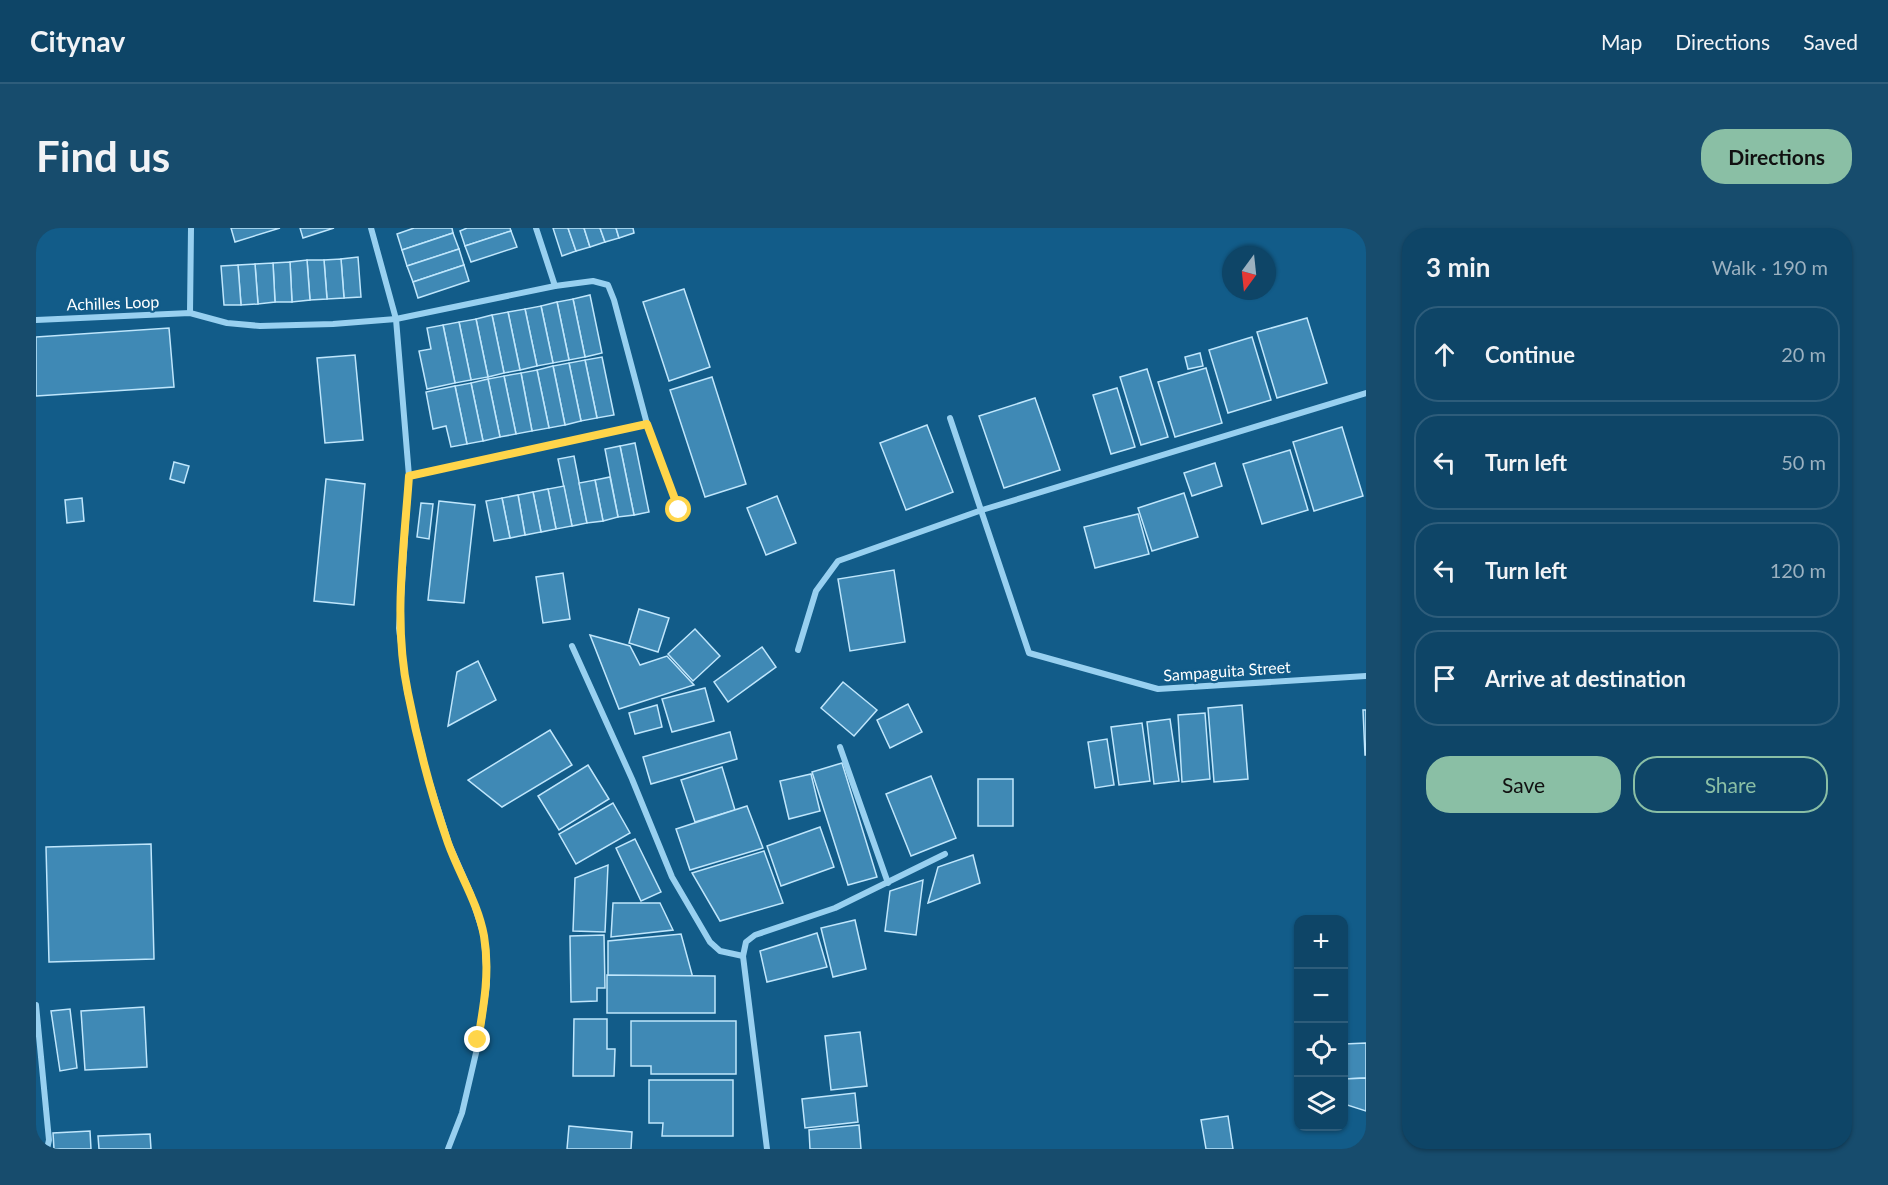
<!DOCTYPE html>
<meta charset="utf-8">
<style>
:root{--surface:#0e4567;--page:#174c6d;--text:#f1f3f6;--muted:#9bb1c0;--line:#2e5d7b;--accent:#8abfa5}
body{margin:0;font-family:Lato,sans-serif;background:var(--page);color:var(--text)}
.controls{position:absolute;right:18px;bottom:18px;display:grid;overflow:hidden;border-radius:12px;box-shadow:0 2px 4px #0004}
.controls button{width:54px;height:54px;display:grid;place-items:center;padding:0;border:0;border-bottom:2px solid var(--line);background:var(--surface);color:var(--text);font:30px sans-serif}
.compass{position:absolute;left:1186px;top:18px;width:54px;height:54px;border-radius:50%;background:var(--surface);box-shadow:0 2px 4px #0004;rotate:195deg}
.stop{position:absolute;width:18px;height:18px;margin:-14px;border:4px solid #ffd54a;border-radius:50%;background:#fff}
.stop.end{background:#ffd54a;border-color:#fff;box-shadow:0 2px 6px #0008}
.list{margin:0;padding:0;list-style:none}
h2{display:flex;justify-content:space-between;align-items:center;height:78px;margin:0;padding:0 24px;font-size:26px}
h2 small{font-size:20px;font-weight:400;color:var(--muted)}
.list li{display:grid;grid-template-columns:39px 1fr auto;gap:18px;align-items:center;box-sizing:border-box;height:96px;margin:0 12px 12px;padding:0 12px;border:2px solid var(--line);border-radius:24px}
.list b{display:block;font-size:22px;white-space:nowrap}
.list em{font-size:20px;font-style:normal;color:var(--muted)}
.actions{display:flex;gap:12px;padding:18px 24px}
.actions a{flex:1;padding:14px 0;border:2px solid var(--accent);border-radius:24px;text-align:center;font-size:21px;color:var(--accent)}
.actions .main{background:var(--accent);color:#111}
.icon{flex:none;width:33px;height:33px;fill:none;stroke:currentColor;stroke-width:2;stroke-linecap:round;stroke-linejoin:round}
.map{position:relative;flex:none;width:1330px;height:921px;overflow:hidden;border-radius:24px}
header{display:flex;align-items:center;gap:36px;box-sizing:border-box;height:84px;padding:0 30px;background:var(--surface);border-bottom:2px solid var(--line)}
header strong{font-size:28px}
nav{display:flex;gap:33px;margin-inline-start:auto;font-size:21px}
.intro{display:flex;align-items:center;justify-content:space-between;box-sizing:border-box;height:144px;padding:0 36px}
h1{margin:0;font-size:42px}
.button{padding:15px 27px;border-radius:24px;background:var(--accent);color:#111;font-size:21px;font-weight:700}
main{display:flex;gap:36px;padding:0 36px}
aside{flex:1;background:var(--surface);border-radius:24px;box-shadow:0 2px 4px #0004}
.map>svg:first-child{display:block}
.building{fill:#3f89b5;stroke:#bfe6fc;stroke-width:1.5}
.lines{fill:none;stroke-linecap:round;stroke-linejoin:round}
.street{stroke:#98d0f0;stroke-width:6}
.route{stroke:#ffd54a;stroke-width:8}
.labels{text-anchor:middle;stroke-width:4.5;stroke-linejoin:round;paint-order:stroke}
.street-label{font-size:16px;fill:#fff;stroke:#125c89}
</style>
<header>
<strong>Citynav</strong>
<nav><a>Map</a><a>Directions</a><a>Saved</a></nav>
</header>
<div class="intro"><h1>Find us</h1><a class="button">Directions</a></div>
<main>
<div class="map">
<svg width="1330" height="921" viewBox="0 0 1330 921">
<rect width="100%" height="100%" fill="#125c89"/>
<g class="building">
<polygon points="195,0 244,0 199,14"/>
<polygon points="264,0 298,0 267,10"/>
<polygon points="378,0 416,0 417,5 366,22 361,6"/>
<polygon points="431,0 474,0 475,3 429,18 424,3"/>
<polygon points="517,0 532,0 540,23 526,28"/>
<polygon points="532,0 548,0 554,19 540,23"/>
<polygon points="548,0 564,0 569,14 554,19"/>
<polygon points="564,0 580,0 583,10 569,14"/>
<polygon points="580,0 597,0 598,5 583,10"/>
<polygon points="475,3 481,19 435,34 429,18"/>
<polygon points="417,5 423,21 371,38 366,22"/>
<polygon points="423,21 428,37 377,54 371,38"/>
<polygon points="322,29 325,69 308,70 305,31"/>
<polygon points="305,31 308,70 291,71 288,32"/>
<polygon points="271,32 288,32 291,71 274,72"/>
<polygon points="271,32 274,72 256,74 254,34"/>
<polygon points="254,34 256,74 239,74 237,35"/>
<polygon points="237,35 239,74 222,76 219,36"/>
<polygon points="219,36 222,76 205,77 202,37"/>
<polygon points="202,37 205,77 188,77 185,38"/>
<polygon points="428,37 433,53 382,70 377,54"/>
<polygon points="648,61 674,139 633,153 607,74"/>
<polygon points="554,67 566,125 549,129 537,71"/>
<polygon points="537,71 549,129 533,132 521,74"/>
<polygon points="521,74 533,132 517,135 505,78"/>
<polygon points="505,78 517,135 501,138 489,81"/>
<polygon points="489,81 501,138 484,142 472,84"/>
<polygon points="472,84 484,142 468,145 456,87"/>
<polygon points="456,87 468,145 452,149 440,91"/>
<polygon points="1271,90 1291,155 1241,170 1221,104"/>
<polygon points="440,91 452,149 435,152 423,94"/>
<polygon points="423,94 435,152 419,155 407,97"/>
<polygon points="407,97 419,155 391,161 383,123 395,121 391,100"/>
<polygon points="133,100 138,159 0,168 0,109"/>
<polygon points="1216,109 1235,172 1192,185 1173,122"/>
<polygon points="1164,125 1167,138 1152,141 1149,129"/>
<polygon points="319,127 327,212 289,215 281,130"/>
<polygon points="566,129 578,187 561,190 549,132"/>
<polygon points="549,132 561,190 545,193 533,135"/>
<polygon points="533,135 545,193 529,197 517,138"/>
<polygon points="517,138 529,197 513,200 501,142"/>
<polygon points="1170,140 1186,195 1139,209 1122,154"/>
<polygon points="1111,141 1132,209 1105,217 1084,149"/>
<polygon points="501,142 513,200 496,203 485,145"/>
<polygon points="485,145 496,203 480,206 468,148"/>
<polygon points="468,148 480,206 464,209 452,151"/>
<polygon points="676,149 710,256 669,269 634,162"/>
<polygon points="452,151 464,209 447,213 435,155"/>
<polygon points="435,155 447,213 431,216 419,158"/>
<polygon points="419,158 431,216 415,219 410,198 397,201 390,164"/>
<polygon points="1081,160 1099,219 1075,226 1057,167"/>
<polygon points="999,170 1024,242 968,260 943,188"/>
<polygon points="891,197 917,264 870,282 844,215"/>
<polygon points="1306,199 1327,268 1278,283 1257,214"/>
<polygon points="599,215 613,284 598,287 584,218"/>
<polygon points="584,218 598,287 582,289 569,221"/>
<polygon points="1254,222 1272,282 1226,296 1207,236"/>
<polygon points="538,228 551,295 536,298 522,231"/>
<polygon points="138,234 153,238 148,255 134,251"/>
<polygon points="1179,235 1186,258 1156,268 1148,245"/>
<polygon points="574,249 582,289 567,293 559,252"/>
<polygon points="290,251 329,256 318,377 278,373"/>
<polygon points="559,252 567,293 551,295 543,255"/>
<polygon points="528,258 536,298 520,301 512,261"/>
<polygon points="512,261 520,301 505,304 497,264"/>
<polygon points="497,264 505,304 489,307 482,267"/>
<polygon points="1148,265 1162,309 1116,323 1102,280"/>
<polygon points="482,267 489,307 474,310 466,270"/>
<polygon points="741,268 760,315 730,327 711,280"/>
<polygon points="46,270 48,293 31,295 29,272"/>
<polygon points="466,270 474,310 458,313 450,273"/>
<polygon points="403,273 439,277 428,375 392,372"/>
<polygon points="385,275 397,276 393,311 381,309"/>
<polygon points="1102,286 1113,326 1059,340 1048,299"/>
<polygon points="858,342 869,414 814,423 802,351"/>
<polygon points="527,345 534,391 507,395 500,349"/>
<polygon points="603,381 633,390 622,424 593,415"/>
<polygon points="659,401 684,428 657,453 632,426"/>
<polygon points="554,407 594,418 604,437 631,428 658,457 583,481"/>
<polygon points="726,419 740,439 692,474 678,454"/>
<polygon points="442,433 460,472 412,498 421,444"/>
<polygon points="807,454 841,482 818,508 785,480"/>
<polygon points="669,460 678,493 636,504 626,471"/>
<polygon points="872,476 886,504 854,520 841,492"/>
<polygon points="621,477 626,499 599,506 593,485"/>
<polygon points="1206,477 1212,551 1178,554 1172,480"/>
<polygon points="1327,482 1330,482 1330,527 1329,527"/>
<polygon points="1169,485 1174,551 1146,554 1142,487"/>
<polygon points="1134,491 1143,553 1118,556 1111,494"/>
<polygon points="1106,495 1114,553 1083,557 1075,499"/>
<polygon points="514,502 536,537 466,579 432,552"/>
<polygon points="694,504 701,531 615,556 607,529"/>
<polygon points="1071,511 1078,557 1059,560 1052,514"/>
<polygon points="806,535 841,649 812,657 776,544"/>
<polygon points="552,537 573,571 523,602 502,568"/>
<polygon points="686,539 699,582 659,594 645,552"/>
<polygon points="775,546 784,583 753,591 744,553"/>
<polygon points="895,548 920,610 875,628 850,566"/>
<rect x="942" y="551" width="35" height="47"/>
<polygon points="577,575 594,605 540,636 523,606"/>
<polygon points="711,578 727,620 654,642 640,601"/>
<polygon points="784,599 798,639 745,658 731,618"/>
<polygon points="599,611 625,664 605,673 580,620"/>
<polygon points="115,616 118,731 13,734 10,619"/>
<polygon points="728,623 747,675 684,693 656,645"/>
<polygon points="937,627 944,655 892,675 902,639"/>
<polygon points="572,637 569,704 537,703 539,650"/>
<polygon points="887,652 880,707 849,703 854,663"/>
<polygon points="577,675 624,675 637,702 575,709"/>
<polygon points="819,692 830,741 797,749 785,700"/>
<polygon points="781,705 791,739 731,754 724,723"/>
<polygon points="645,706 657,750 572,752 572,713"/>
<polygon points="568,707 569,760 561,760 561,773 535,774 534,708"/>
<polygon points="571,747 679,748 679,785 571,785"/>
<polygon points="108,779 111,839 49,842 45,783"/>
<polygon points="34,781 41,840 24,843 15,783"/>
<polygon points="538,791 571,791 571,821 579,821 578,848 537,848"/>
<polygon points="595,793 700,793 700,846 615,846 615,838 595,838"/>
<polygon points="824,804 831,858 795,862 789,808"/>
<polygon points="1330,815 1330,850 1308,851 1308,816"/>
<polygon points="1330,850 1330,883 1308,876 1308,851"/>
<polygon points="613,852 697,852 697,908 626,908 627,895 613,895"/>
<polygon points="819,865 822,894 769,900 766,871"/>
<polygon points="1192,888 1197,921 1170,921 1165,892"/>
<polygon points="823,897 825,921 774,921 773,902"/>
<polygon points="533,898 596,904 595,921 531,921"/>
<polygon points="54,903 55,921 18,921 17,905"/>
<polygon points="114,906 115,921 63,921 62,908"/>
</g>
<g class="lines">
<g class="street">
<polyline points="335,0 360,91 373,248 363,400 371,463 391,546 413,616 435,666 448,708 451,756 443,812 426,885 412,921"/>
<polyline points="500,0 519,58"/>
<polyline points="154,85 155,0"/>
<polyline points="0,92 154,85 191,95 224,98 297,96 360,91 519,58 557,53 572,57 578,72 611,196 643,282"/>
<polyline points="914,190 993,425 1122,461 1330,448"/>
<polyline points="373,248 611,196"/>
<polyline points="536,418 596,551 636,649 674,714 684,723 707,728"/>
<polyline points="762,422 780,363 802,333 946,282 1330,165"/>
<polyline points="804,519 852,655"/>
<polyline points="0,777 13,912 11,921"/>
<polyline points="731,921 707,728 710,714 719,707 799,680 909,626"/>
</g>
</g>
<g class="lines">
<path class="route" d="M442 812C448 777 454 743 448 708 442 675 423 646 412 615 395 566 382 516 372 465 357 394 368 320 373 248L611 196 643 282"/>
</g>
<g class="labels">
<g class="street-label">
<text transform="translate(77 75) rotate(-2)" y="6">Achilles Loop</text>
<text transform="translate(1191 443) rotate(-4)" y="6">Sampaguita Street</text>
</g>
</g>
</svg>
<div class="controls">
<button>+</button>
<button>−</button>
<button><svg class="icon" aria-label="locate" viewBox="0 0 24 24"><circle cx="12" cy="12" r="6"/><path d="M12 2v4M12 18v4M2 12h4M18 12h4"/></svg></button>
<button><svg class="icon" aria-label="layers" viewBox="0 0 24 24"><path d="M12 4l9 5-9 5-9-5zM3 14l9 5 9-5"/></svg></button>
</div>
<svg class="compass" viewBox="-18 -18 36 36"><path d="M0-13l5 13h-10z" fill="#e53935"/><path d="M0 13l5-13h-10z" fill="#9bb1c0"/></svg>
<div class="stop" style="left:643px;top:282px"></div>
<div class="stop end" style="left:442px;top:812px"></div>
</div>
<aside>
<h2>3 min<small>Walk · 190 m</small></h2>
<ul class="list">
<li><svg class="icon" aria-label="ahead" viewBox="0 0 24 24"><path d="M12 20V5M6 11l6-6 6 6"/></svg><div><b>Continue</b></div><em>20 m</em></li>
<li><svg class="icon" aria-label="left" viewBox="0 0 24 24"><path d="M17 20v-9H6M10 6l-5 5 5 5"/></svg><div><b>Turn left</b></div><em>50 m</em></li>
<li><svg class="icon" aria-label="left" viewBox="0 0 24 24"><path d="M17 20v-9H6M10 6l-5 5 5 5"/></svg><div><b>Turn left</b></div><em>120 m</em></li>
<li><svg class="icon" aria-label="arrive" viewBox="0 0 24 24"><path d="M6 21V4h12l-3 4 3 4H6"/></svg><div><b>Arrive at destination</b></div></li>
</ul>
<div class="actions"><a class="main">Save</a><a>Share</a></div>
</aside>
</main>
